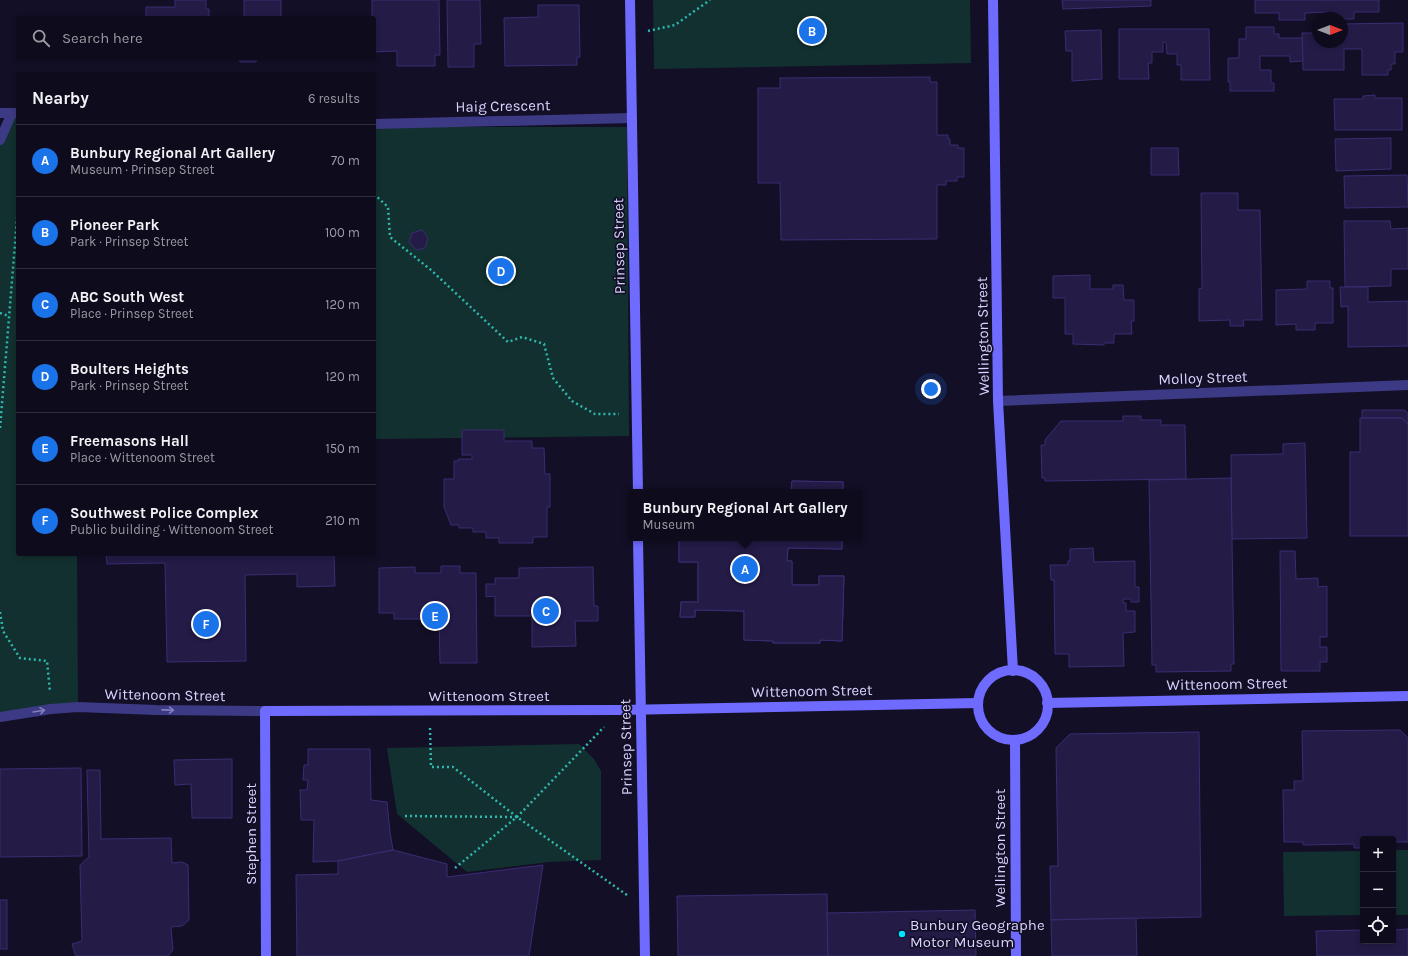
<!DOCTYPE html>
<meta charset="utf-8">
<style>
:root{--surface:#0e0b1c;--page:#1c1929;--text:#f1f3f6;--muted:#9b9ba3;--line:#2e2b3b;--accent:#1a73e8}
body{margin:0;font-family:Karla,sans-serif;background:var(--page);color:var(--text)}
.controls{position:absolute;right:12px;bottom:12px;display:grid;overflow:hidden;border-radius:4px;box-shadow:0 2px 6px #0003}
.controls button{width:36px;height:36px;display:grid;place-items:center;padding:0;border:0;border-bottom:1px solid var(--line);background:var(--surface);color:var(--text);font:20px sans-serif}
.compass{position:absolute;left:1312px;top:12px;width:36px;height:36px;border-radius:50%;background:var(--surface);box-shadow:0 2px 6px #0003;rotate:90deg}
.you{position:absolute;left:931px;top:389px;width:14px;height:14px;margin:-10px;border:3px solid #fff;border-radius:50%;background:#1a73e8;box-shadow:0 0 0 6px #1a73e833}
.badge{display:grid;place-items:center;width:26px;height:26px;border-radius:50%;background:var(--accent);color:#fff;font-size:13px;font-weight:700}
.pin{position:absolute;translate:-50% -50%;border:2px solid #fff;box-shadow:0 1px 4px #0006}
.popup{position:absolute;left:628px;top:489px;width:234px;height:52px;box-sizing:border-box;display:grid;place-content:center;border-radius:4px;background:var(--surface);filter:drop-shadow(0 1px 3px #0005);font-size:13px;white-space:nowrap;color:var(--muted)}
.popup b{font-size:15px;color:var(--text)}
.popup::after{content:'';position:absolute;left:50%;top:100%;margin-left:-8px;border:8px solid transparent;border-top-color:var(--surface)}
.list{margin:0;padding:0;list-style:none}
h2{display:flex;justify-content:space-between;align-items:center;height:52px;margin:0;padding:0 16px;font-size:17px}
h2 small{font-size:13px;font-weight:400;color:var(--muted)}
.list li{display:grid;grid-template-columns:26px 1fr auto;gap:12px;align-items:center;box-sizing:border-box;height:72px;padding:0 16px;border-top:1px solid var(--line)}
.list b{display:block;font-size:15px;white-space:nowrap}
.list p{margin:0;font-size:13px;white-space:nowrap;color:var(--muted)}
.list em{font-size:13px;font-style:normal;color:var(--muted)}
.icon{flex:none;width:22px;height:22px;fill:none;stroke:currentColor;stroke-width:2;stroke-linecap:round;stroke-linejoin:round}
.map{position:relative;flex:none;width:1408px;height:956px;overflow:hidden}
.search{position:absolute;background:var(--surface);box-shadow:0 2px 6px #0003;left:16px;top:16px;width:360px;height:44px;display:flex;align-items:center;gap:10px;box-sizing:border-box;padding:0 14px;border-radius:4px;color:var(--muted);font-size:15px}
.panel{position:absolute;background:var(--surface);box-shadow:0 2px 6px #0003;left:16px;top:72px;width:360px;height:484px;border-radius:4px}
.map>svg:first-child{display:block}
.green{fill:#12302f}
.building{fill:#241b47;stroke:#3b2d73;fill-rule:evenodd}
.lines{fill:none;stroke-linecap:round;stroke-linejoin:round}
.path{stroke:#2fb8b0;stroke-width:2.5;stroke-dasharray:2 3;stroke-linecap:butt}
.street{stroke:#3d3a85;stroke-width:10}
.secondary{stroke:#6f6bff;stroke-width:10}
.oneway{stroke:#837fbc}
.poi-dot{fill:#00e5ff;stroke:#130f26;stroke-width:1.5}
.labels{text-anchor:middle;stroke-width:3.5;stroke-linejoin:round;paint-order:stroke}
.street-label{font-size:15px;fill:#d9d4ff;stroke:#130f26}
.poi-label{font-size:15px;fill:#d9d4ff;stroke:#130f26;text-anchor:start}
</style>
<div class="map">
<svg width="1408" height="956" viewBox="0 0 1408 956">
<rect width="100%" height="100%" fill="#130f26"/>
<g class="green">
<polygon points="653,0 970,0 971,63 654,69"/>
<polygon points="18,113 18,554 77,554 78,704 0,714 0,140"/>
<polygon points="374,127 627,127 629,436 374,439"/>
<polygon points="579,744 594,759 601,771 601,860 549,862 467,872 397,814 387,748"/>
<rect x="1393" y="850" width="15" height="65"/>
<polygon points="1363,851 1363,915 1284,916 1283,852"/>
</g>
<g class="building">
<polygon points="175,0 206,0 206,9 209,9 209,18 146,18 146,7 175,7"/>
<rect x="244" y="0" width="37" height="18"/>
<polygon points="372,0 439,0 440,55 435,55 435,66 397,66 397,51 374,52 374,18 372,18"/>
<polygon points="447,0 480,0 481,44 474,44 474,67 448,67"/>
<polygon points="1062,0 1151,0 1151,6 1063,9"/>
<polygon points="1255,0 1379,0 1379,12 1354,12 1354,19 1342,19 1342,18 1328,18 1328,12 1305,13 1305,20 1279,20 1279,13 1255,13"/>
<polygon points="538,5 579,5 580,57 577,57 577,65 505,66 504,18 538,17"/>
<polygon points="1403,23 1403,52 1395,52 1395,64 1391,64 1391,70 1388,70 1388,75 1362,75 1362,49 1344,49 1344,70 1303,70 1302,33 1318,33 1318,42 1342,42 1342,24"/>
<polygon points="1246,27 1274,27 1274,34 1279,34 1279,38 1302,38 1303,61 1290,62 1290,56 1260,56 1260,70 1271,70 1271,83 1274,83 1274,91 1230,91 1230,82 1228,82 1228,58 1239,58 1239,39 1246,39"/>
<polygon points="1119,29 1209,29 1210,80 1181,80 1181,65 1177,65 1177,54 1167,54 1166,42 1163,42 1163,52 1152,52 1152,63 1148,63 1149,79 1119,79"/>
<polygon points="1101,30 1102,79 1072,81 1072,51 1066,51 1065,31"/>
<polygon points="240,58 281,58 256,58 256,62 240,62"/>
<polygon points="930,77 930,82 937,82 937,135 948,135 948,139 950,139 950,145 958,145 958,148 964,148 964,177 957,177 957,181 946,181 946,185 937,185 937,239 781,240 780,183 758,183 758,88 780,88 780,78"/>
<polygon points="1375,95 1375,98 1402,98 1402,130 1335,130 1334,99 1363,99 1363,96"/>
<polygon points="1391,138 1391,169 1336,171 1335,139"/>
<polygon points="1151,148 1178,148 1179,175 1151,175"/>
<polygon points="1407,175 1408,207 1345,208 1344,176"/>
<polygon points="1201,193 1238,193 1238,210 1260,210 1262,320 1243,320 1244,326 1230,326 1230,320 1199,321 1199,289 1202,288"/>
<polygon points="1344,221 1390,221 1391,229 1408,228 1408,269 1391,269 1391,286 1345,287"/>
<polygon points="422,230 428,238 425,248 416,250 409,242 412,233"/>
<polygon points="1090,275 1090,289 1113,289 1113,285 1123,285 1124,300 1134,300 1134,321 1131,321 1132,334 1114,334 1114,343 1104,343 1104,345 1073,344 1073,334 1065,334 1065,298 1053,298 1053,276"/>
<polygon points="1307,281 1330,281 1330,288 1333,288 1333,323 1315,323 1315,330 1296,330 1296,324 1276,325 1276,290 1307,289"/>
<polygon points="1340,287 1368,287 1368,302 1408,301 1408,346 1348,347 1348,306 1341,307"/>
<polygon points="1362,410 1404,410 1408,413 1408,424 1402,418 1362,418"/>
<polygon points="1123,416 1141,416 1141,420 1161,420 1161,425 1185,425 1186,479 1045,481 1045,478 1042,478 1041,445 1045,445 1045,440 1061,421 1123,421"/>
<polygon points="1360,418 1402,418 1408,424 1408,536 1350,536 1350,452 1360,452"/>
<polygon points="462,430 504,430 504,441 532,441 532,448 544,448 545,474 550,474 550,507 547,507 547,537 533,537 533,543 499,543 499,538 486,538 486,532 473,532 473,528 459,528 459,525 451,525 444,507 444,479 454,479 454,461 458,461 458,459 472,459 472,455 462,455"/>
<polygon points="1305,443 1307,538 1232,539 1231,455 1283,454 1283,444"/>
<polygon points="1231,478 1234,664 1231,664 1231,671 1156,672 1156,665 1152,665 1149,480"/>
<polygon points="792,481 843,482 843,492 791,492"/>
<polygon points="792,481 843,482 843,492 791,492"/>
<path d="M682 538H693V540H697L698 538 730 539 842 538V549L788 548 787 561H792V585H819V576H844L842 641 820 640V643H773V641L744 640V611L695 610V617H680L681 602H698V562H679V540H682ZM731 561H742V581H731Z"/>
<polygon points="682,538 693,538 693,540 697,540 698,538 730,539 842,538 842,549 788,548 787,561 792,561 792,585 819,585 819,576 844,576 842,641 820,640 820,643 773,643 773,641 744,640 744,611 695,610 695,617 680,617 681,602 698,602 698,562 679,562 679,540 682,540"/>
<polygon points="1093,548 1094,562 1135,561 1135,587 1139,587 1139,602 1131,602 1131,599 1123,599 1123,603 1126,603 1126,611 1135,611 1135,632 1123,633 1124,666 1069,667 1069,654 1055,654 1054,580 1051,580 1050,565 1068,565 1068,561 1070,561 1070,549"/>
<polygon points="1280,551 1295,551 1296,579 1318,578 1318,587 1327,586 1327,637 1320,637 1320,647 1327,647 1327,662 1320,662 1320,671 1281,671"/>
<polygon points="106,554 334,554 335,586 297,587 297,574 245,575 246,661 167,662 165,563 107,564"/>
<polygon points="441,566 460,566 460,573 476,573 477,663 440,663 439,619 394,619 394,613 379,613 379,568 415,567 415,573 441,573"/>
<polygon points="593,567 594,606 598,606 598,621 575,621 576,646 532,647 532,616 495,616 495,596 486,597 486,584 495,584 495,578 519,578 519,568"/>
<polygon points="1400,730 1408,738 1408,842 1393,842 1393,839 1363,839 1363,848 1354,848 1354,844 1303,845 1303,842 1284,842 1283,790 1294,790 1294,781 1303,781 1302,731"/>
<polygon points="1199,732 1201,917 1051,920 1050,866 1058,866 1056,748 1070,734"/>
<polygon points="308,749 370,749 371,800 387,802 390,832 393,850 338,861 313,862 314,820 301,820 300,790 307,790 308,780 303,780 304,765 308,765"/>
<polygon points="232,759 232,818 192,818 191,784 175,785 174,760"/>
<polygon points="81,768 82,856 0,857 0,769"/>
<polygon points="87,770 100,770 101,839 171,838 172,863 182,862 188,865 189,920 182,926 171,927 173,950 168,956 76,956 75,954 72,944 82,941 80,865 89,857"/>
<polygon points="393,850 447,864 447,877 543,865 529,956 297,956 296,875 338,874 338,861"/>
<polygon points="827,894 828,956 678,956 677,896"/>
<rect x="0" y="900" width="7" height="49"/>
<polygon points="975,910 976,956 828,956 827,913"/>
<polygon points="1136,918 1137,956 1052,956 1051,920"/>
<polygon points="1408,929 1408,956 1317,956 1316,931 1363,930 1363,941 1393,941 1393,930"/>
</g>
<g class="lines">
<g class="path">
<polyline points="648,31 675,25 710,0"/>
<polyline points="374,194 388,207 390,237 431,270 508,342 522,337 544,344 553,378 572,401 595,414 619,414"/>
<polyline points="0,313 9,316"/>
<polyline points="0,428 18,207"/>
<polyline points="0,612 3,631 20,658 47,661 50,692"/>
<polyline points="430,728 431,767 453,767 517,817 627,895"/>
<polyline points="405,816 517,817"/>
<polyline points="455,868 517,817 604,727"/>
</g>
<g class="street">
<polyline points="0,113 18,113"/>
<polyline points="374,124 632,118"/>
<polyline points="0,140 12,113"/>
<polyline points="998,401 1408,385"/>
<polyline points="0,717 51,709 78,707 156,710 265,711"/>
</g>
<g class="secondary">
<polyline points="630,0 638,492"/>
<polyline points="993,0 998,401 1013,671"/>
<polyline points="638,538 645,956"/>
<circle cx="1013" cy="705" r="35"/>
<polyline points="1047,703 1408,696"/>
<polyline points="1015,740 1016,956"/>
<polyline points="266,956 265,711 621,710 978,703"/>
</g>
</g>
<defs><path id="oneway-shaft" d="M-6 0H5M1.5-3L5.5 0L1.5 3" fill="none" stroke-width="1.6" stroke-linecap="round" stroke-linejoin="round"/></defs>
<g class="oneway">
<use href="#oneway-shaft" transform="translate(168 710) rotate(1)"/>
<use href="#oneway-shaft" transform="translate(39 711) rotate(-9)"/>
</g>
<circle class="poi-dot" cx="902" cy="934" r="4"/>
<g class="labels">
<g class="street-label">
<text transform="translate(503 106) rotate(-1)" y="5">Haig Crescent</text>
<text transform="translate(619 246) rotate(-91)" y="5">Prinsep Street</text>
<text transform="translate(983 336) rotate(-91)" y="5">Wellington Street</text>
<text transform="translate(1203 378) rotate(-2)" y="5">Molloy Street</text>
<text transform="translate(1227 684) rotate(-1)" y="5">Wittenoom Street</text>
<text transform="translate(812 691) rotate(-1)" y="5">Wittenoom Street</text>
<text transform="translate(165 695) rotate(1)" y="5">Wittenoom Street</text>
<text x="489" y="701">Wittenoom Street</text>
<text transform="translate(626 747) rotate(-91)" y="5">Prinsep Street</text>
<text transform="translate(251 834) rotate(-90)" y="5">Stephen Street</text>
<text transform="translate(1000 848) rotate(-90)" y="5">Wellington Street</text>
</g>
<g class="poi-label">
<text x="910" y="930">Bunbury Geographe<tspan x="910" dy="17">Motor Museum</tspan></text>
</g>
</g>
</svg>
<div class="controls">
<button>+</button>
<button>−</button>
<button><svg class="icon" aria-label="locate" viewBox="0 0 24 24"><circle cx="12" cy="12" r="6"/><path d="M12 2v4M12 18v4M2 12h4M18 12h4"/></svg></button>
</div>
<svg class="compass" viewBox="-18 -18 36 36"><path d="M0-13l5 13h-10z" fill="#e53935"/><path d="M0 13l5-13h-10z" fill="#9b9ba3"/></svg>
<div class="you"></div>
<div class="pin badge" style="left:745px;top:569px">A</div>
<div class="popup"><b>Bunbury Regional Art Gallery</b>Museum</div>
<div class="pin badge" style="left:812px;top:31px">B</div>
<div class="pin badge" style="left:546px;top:611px">C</div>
<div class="pin badge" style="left:501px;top:271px">D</div>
<div class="pin badge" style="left:435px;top:616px">E</div>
<div class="pin badge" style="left:206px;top:624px">F</div>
<div class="search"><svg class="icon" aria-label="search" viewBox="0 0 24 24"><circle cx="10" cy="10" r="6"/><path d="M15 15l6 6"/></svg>Search here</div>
<section class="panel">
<h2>Nearby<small>6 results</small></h2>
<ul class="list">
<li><span class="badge">A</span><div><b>Bunbury Regional Art Gallery</b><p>Museum · Prinsep Street</p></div><em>70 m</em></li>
<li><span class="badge">B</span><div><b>Pioneer Park</b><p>Park · Prinsep Street</p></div><em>100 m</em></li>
<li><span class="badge">C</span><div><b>ABC South West</b><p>Place · Prinsep Street</p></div><em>120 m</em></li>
<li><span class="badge">D</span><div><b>Boulters Heights</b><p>Park · Prinsep Street</p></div><em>120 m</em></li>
<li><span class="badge">E</span><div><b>Freemasons Hall</b><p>Place · Wittenoom Street</p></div><em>150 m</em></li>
<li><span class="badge">F</span><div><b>Southwest Police Complex</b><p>Public building · Wittenoom Street</p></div><em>210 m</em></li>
</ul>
</section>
</div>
